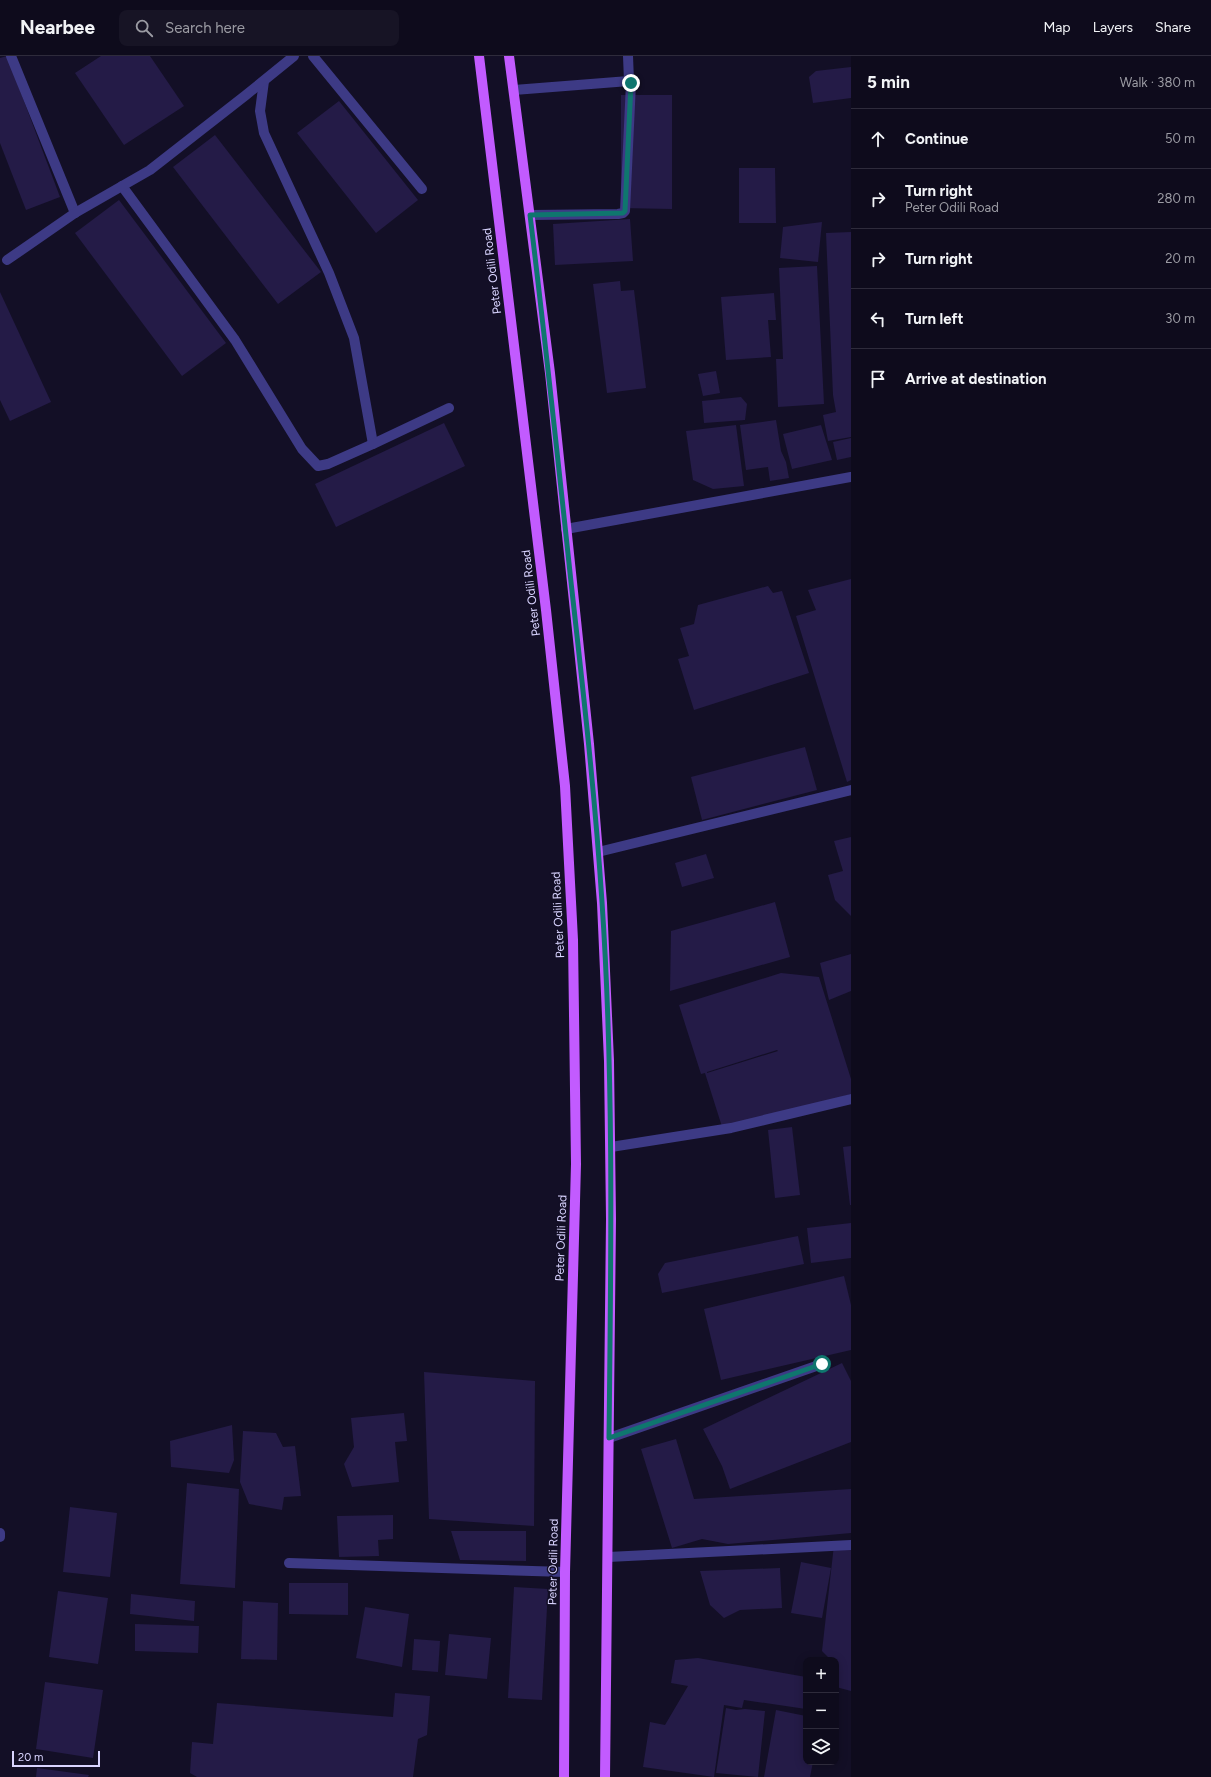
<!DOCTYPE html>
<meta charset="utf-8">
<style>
:root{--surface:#0e0b1c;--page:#171425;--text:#f1f3f6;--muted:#9b9ba3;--line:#2e2b3b}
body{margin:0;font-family:Figtree,sans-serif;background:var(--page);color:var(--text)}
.controls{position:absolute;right:12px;bottom:12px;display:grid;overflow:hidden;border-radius:8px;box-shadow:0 2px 10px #0003}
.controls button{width:36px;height:36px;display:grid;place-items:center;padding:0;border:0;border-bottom:1px solid var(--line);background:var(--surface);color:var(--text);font:20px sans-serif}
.scale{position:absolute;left:12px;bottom:10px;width:88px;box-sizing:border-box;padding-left:4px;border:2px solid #d9d4ff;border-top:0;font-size:11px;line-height:14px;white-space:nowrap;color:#d9d4ff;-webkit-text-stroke:3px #130f26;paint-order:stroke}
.stop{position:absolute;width:12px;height:12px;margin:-9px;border:3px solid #0f766e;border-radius:50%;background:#fff}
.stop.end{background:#0f766e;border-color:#fff;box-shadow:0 1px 4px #0008}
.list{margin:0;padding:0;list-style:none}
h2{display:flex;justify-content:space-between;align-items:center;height:52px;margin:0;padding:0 16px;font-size:17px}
h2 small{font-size:13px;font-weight:400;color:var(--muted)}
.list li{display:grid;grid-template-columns:26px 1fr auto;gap:12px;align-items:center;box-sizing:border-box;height:60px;padding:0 16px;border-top:1px solid var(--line)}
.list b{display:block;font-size:15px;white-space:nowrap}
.list p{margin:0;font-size:13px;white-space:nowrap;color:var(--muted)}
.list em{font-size:13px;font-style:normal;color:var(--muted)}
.icon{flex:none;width:22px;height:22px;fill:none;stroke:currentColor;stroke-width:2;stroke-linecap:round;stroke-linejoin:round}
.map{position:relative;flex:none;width:851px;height:1721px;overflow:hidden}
header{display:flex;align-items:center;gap:24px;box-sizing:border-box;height:56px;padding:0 20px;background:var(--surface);border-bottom:1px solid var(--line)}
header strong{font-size:19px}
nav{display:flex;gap:22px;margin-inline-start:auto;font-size:14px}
.search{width:280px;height:36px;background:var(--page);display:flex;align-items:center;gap:10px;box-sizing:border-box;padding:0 14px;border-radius:8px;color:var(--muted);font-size:15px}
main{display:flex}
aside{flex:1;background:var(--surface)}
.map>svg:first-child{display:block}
.building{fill:#241b47;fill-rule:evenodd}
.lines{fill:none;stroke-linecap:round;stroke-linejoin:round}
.minor{stroke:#3d3a85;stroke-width:10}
.major{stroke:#c25bff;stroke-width:10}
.route{stroke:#0f766e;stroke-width:5}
.labels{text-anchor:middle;stroke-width:3;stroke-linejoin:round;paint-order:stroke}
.street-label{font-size:12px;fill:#d9d4ff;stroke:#130f26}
</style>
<header>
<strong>Nearbee</strong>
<div class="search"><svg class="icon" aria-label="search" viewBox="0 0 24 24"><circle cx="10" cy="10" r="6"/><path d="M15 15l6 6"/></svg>Search here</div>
<nav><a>Map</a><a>Layers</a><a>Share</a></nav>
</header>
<main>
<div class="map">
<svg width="851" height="1721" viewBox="0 0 851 1721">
<rect width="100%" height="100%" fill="#130f26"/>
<g class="building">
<polygon points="7,0 60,141 26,154 0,87 0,2"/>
<polygon points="101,0 150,0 184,50 124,89 75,17"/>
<polygon points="851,11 851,42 813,47 809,21 816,15"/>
<polygon points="621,39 672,39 672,153 621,152"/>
<polygon points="339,45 418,144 376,177 297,77"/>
<polygon points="215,79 321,216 278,248 173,111"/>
<polygon points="739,112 775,112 776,167 739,167"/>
<polygon points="119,144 226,287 182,320 75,177"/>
<polygon points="630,163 633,205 555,209 553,168"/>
<polygon points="822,166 818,206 780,202 783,171"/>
<polygon points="851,176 851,381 828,385 823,359 836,356 833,339 826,177"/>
<polygon points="817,210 824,348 778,351 776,303 783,303 779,212"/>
<polygon points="620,225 621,235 634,234 646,332 607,337 593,228"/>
<polygon points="0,236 51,346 10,365 0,344"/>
<polygon points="774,237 776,264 768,264 771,301 726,304 721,241"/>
<polygon points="716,315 720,337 703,340 698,318"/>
<polygon points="741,341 747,348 745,364 704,367 702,345"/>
<polygon points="776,364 781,395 786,406 789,422 770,425 768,411 746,414 740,369"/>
<polygon points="444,367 465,410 336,471 315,428"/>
<polygon points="736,369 744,430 713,433 693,424 686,375"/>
<polygon points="821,369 832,404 792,413 783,378"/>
<polygon points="851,382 851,401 837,404 833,386"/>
<polygon points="851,523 851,724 847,726 796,560 816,554 808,534"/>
<polygon points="768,530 773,537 782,535 809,617 694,654 678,603 689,600 680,572 694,568 698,549"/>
<polygon points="805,691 817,734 702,764 691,721"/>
<polygon points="851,781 851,860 835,844 828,819 843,815 834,785"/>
<polygon points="706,798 714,822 682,831 675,807"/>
<polygon points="775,846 790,901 670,935 671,875"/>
<polygon points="851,898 851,935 829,944 820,907"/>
<path d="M781 917 819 921 851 1023V1038L724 1077 705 1017 701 1018 679 949ZM777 994 778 995 707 1017V1016Z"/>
<polygon points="792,1071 800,1139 775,1142 768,1074"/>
<polygon points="851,1090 851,1149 850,1149 843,1091"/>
<polygon points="851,1167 851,1202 811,1207 807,1172"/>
<polygon points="798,1180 804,1208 662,1237 658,1218 665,1207"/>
<polygon points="844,1220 851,1249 851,1294 721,1324 704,1253"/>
<polygon points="842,1307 851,1325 851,1386 730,1433 722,1410 703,1373"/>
<polygon points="424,1316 535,1325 534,1470 429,1463"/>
<polygon points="404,1357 407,1385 395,1386 399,1426 352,1431 344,1408 354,1391 351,1362"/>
<polygon points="232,1369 234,1404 229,1417 171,1411 170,1385"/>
<polygon points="243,1375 276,1377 283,1391 295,1390 301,1440 284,1441 282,1454 249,1448 240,1426"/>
<polygon points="676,1383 694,1443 851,1433 851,1477 728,1488 702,1483 672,1492 641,1393"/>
<polygon points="187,1427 239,1433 235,1532 180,1528"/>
<polygon points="70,1451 117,1457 110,1521 63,1516"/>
<polygon points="393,1459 393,1483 378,1484 379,1500 339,1501 337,1460"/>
<polygon points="451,1475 526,1475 526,1505 460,1504"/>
<polygon points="834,1489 851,1491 851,1635 836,1631 836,1604 831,1604 822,1595"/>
<polygon points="801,1506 831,1512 822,1562 791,1557"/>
<polygon points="780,1512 782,1552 740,1554 724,1562 710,1549 700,1515"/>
<polygon points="289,1527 348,1527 348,1559 289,1558"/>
<polygon points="514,1531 548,1533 542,1644 508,1642"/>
<polygon points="58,1535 108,1542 98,1608 49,1601"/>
<polygon points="131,1538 195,1545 194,1565 130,1558"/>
<polygon points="243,1545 278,1547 277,1604 241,1603"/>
<polygon points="365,1551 409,1558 402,1611 356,1602"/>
<polygon points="135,1568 199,1570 198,1597 135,1595"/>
<polygon points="449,1578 491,1582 487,1623 445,1619"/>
<polygon points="414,1583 440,1585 438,1616 412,1614"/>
<polygon points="698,1602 806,1621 806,1653 744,1644 742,1652 724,1649 714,1721 643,1711 650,1666 665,1669 688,1630 671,1627 675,1604"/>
<polygon points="45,1626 103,1634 93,1702 36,1693"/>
<polygon points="395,1637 430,1640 427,1679 418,1683 413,1721 197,1721 190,1717 192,1686 213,1688 217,1647 393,1661"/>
<polygon points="726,1652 736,1654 745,1653 765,1655 758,1721 716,1717"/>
<polygon points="776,1654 806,1660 806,1706 813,1706 810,1721 764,1721"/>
<polygon points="37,1712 89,1719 88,1721 36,1721"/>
</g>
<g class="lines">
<g class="minor">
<polyline points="11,0 75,157"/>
<polyline points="313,0 422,133"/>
<polyline points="264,25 260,55 264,77 329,217 354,282 373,388"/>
<polyline points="514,34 629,25"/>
<polyline points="122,130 235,284 302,393 318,410 328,408 373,388 449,352"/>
<polyline points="531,159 618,158 623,157 625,155 631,27 629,25 628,0"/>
<polyline points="7,204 75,157 150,114 246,39 294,0"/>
<polyline points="566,473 851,421"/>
<polyline points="598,796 851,734"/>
<polyline points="611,1091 731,1072 851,1043"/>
<polyline points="609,1382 822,1308"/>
<polyline points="0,1481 0,1477"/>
<polyline points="608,1501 851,1489"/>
<polyline points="289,1507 565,1516"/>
</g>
<g class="major">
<polyline points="479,0 546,554 565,730 573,884 576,1108 565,1516 564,1721"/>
<polyline points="509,0 550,317 589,688 602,847 609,1005 611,1163 605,1721"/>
</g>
</g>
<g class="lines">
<path class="route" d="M631 27 625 155 623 157 530 159C545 281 558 404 571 526 583 633 595 739 602 846 614 1024 611 1203 609 1382L822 1308"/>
</g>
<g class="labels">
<g class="street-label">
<text transform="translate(492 215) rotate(-97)" y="4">Peter Odili Road</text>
<text transform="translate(531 537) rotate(-97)" y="4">Peter Odili Road</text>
<text transform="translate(558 859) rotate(-93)" y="4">Peter Odili Road</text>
<text transform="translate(561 1182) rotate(-88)" y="4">Peter Odili Road</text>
<text transform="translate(553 1506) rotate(-89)" y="4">Peter Odili Road</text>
</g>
</g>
</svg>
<div class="controls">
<button>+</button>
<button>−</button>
<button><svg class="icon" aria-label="layers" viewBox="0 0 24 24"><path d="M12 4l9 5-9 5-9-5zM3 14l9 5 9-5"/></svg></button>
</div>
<div class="scale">20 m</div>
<div class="stop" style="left:822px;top:1308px"></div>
<div class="stop end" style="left:631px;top:27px"></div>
</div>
<aside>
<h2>5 min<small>Walk · 380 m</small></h2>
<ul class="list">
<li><svg class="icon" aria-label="ahead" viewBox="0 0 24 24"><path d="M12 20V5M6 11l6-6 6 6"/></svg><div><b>Continue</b></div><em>50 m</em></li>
<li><svg class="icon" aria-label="right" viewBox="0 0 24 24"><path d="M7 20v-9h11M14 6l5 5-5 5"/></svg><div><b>Turn right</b><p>Peter Odili Road</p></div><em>280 m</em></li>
<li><svg class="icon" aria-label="right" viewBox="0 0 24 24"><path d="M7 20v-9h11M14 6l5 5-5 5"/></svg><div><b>Turn right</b></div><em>20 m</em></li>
<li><svg class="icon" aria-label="left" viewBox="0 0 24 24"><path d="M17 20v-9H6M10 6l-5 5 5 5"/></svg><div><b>Turn left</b></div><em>30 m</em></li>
<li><svg class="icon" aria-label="arrive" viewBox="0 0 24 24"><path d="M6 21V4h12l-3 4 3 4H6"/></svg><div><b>Arrive at destination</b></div></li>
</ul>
</aside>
</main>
